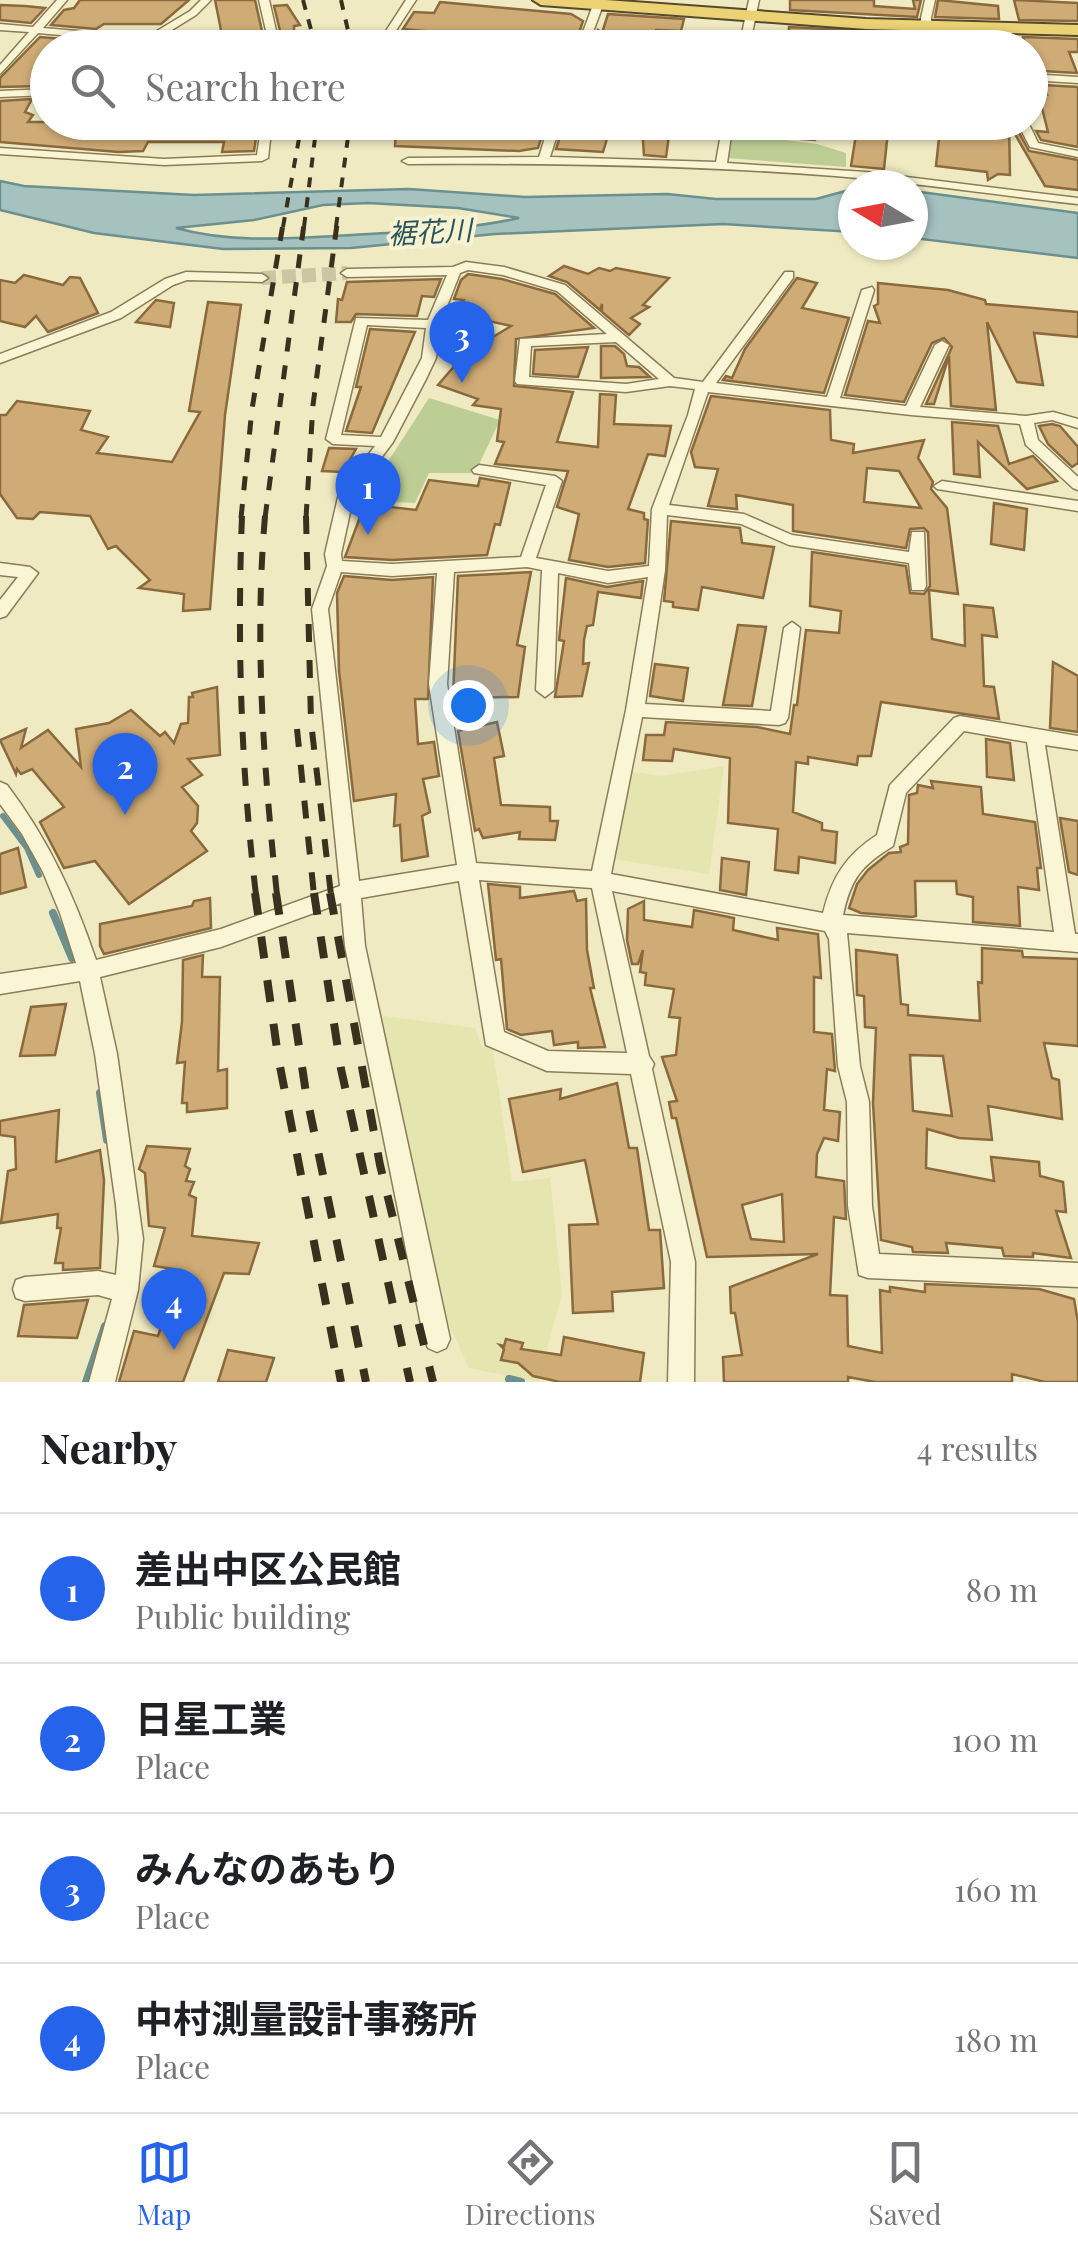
<!DOCTYPE html>
<meta charset="utf-8">
<style>
:root{--surface:#fff;--page:#f2f2f2;--text:#202124;--muted:#757577;--line:#e0e0e0;--accent:#2563eb}
body{margin:0;font-family:"Playfair Display","Noto Sans JP",serif;background:var(--page);color:var(--text)}
.compass{position:absolute;left:838px;top:170px;width:90px;height:90px;border-radius:50%;background:var(--surface);box-shadow:0 2px 8px #0004;rotate:280deg}
.you{position:absolute;left:468px;top:705px;width:35px;height:35px;margin:-25px;border:8px solid #fff;border-radius:50%;background:#1a73e8;box-shadow:0 0 0 15px #1a73e833}
.badge{display:grid;place-items:center;width:65px;height:65px;border-radius:50%;background:var(--accent);color:#fff;font-size:32px;font-weight:700}
.pin{position:absolute;translate:-50% -82px;filter:drop-shadow(0 2px 5px #0008)}
.pin::after{content:'';position:absolute;top:52px;width:35px;height:30px;background:inherit;clip-path:polygon(0 0,100% 0,50% 100%)}
.list{margin:0;padding:0;list-style:none}
h2{display:flex;justify-content:space-between;align-items:center;height:130px;margin:0;padding:0 40px;font-size:42px}
h2 small{font-size:32px;font-weight:400;color:var(--muted)}
.list li{display:grid;grid-template-columns:65px 1fr auto;gap:30px;align-items:center;box-sizing:border-box;height:150px;padding:0 40px;border-top:2px solid var(--line)}
.list b{display:block;font-size:38px;white-space:nowrap}
.list p{margin:0;font-size:32px;white-space:nowrap;color:var(--muted)}
.list em{font-size:32px;font-style:normal;color:var(--muted)}
.icon{flex:none;width:55px;height:55px;fill:none;stroke:currentColor;stroke-width:2;stroke-linecap:round;stroke-linejoin:round}
.map{position:relative;flex:none;width:1078px;height:1382px;overflow:hidden}
.search{position:absolute;background:var(--surface);box-shadow:0 2px 8px #0004;left:30px;right:30px;top:30px;height:110px;display:flex;align-items:center;gap:25px;box-sizing:border-box;padding:0 35px;border-radius:55px;color:var(--muted);font-size:38px}
.sheet{height:730px;background:var(--surface)}
nav{display:flex;justify-content:space-around;align-items:center;box-sizing:border-box;height:140px;border-top:2px solid var(--line);background:var(--surface);font-size:28px;color:var(--muted)}
nav a{display:grid;justify-items:center;gap:5px}
nav .on{color:var(--accent)}
.map>svg:first-child{display:block}
.farmland{fill:#e4e5af}
.green{fill:#bdce95}
.water{fill:#a5c2bf;stroke:#6b908e;stroke-width:2.5;fill-rule:evenodd}
.lines{fill:none;stroke-linecap:round;stroke-linejoin:round}
.stream-far1{stroke:#6b908e;stroke-width:6}
.stream{stroke:#6b908e;stroke-width:8}
.building{fill:#cfac76;stroke:#8a6a3d;stroke-width:2.5;fill-rule:evenodd}
.minor-tunnel{stroke:#cbc5a1;stroke-width:14;stroke-dasharray:14 6;stroke-linecap:butt}
.minor-casing{stroke:#8a7c58;stroke-width:3}
.trunk-casing{stroke:#57492d;stroke-width:4}
.minor{fill:#faf6d5;fill-rule:evenodd}
.trunk{fill:#ebd274;fill-rule:evenodd}
.rail-far3{stroke:#39301d;stroke-width:4;stroke-dasharray:10 10;stroke-linecap:butt}
.rail-far2{stroke:#39301d;stroke-width:5;stroke-dasharray:14 14;stroke-linecap:butt}
.rail-far1{stroke:#39301d;stroke-width:6;stroke-dasharray:18 18;stroke-linecap:butt}
.rail{stroke:#39301d;stroke-width:8;stroke-dasharray:22 22;stroke-linecap:butt}
.labels{text-anchor:middle;stroke-width:8;stroke-linejoin:round;paint-order:stroke}
.far-water-label{font-size:28px;font-style:italic;fill:#2c5459;stroke:#f7f3d2}
</style>
<div class="map">
<svg width="1078" height="1382" viewBox="0 0 1078 1382">
<rect width="100%" height="100%" fill="#efeac2"/>
<g class="farmland">
<polygon points="724,766 709,874 612,859 633,772 661,776"/>
<polygon points="377,1015 475,1028 482,1047 493,1050 512,1182 550,1178 562,1294 538,1382 469,1368 444,1314"/>
</g>
<g class="green">
<polygon points="732,133 817,144 846,153 846,167 727,158"/>
<polygon points="429,398 500,420 475,473 429,473 415,503 358,500 365,481 389,460"/>
</g>
<g class="water">
<path d="M0 181 24 186 194 195 409 189 525 197 667 194 716 199H816L853 189V232L723 224 495 234 351 248 223 249 94 233 0 210ZM368 203 458 208 519 218C465 230 407 232 352 235 293 238 233 244 176 228L254 220 323 205Z"/>
<polygon points="913,191 1078,213 1078,258 913,238"/>
</g>
<g class="lines">
<polyline class="stream-far1" points="3,816 27,848 39,875"/>
<g class="stream">
<polyline points="53,913 72,958"/>
<polyline points="100,1093 107,1140"/>
<polyline points="509,1379 521,1382"/>
<polyline points="86,1382 105,1326"/>
</g>
</g>
<g class="building">
<polygon points="80,0 189,0 161,24 104,24 96,29 51,25 64,10 74,8"/>
<polygon points="215,0 255,0 264,40 244,44 210,40 221,30"/>
<polygon points="790,0 874,0 874,6 915,9 913,0 921,0 917,17 790,10"/>
<polygon points="938,0 998,6 999,19 935,17"/>
<polygon points="1014,0 1078,3 1078,21 1019,20"/>
<polygon points="440,2 571,14 583,21 579,33 569,32 563,44 403,29 414,12 434,13"/>
<polygon points="0,5 25,6 45,8 31,23 0,20"/>
<polygon points="287,5 300,25 294,26 294,38 282,39 274,6"/>
<polygon points="608,14 684,19 681,31 656,30 649,48 620,47 624,36 596,34 598,30 602,33"/>
<polygon points="789,27 918,34 918,48 788,48"/>
<polygon points="935,35 1001,37 1002,48 936,48"/>
<polygon points="40,37 86,41 81,48 48,48 48,73 40,86 0,87 0,78"/>
<polygon points="1023,37 1078,39 1078,52 1069,52 1077,73 1042,71 1040,59 1030,58 1030,48 1026,48"/>
<polygon points="1044,85 1078,87 1078,147 1041,140 1036,131 1048,132 1039,96 1047,95"/>
<polygon points="32,99 25,112 33,115 28,122 125,122 96,124 89,131 98,137 174,135 180,131 183,122 248,122 258,125 254,151 222,152 224,142 148,142 143,151 118,152 0,142 0,101"/>
<polygon points="396,122 489,122 545,127 538,148 519,151 395,146"/>
<polygon points="588,122 612,122 603,152 556,149 563,127 586,129"/>
<polygon points="759,122 816,122 815,140 758,136"/>
<polygon points="858,122 889,122 884,169 851,166"/>
<polygon points="907,122 1009,122 1010,175 998,174 988,180 987,172 936,166 939,138 906,134"/>
<polygon points="642,128 670,129 666,157 644,155"/>
<polygon points="1012,129 1017,129 1029,151 1078,160 1078,190 1045,186"/>
<polygon points="564,266 588,274 599,268 610,271 616,268 669,278 643,305 649,307 631,318 640,324 629,335 602,312 602,304 600,310 567,282 549,276"/>
<polygon points="468,274 502,279 555,294 594,328 516,339 514,386 573,392 557,442 598,447 600,394 616,395 614,424 671,426 665,456 648,454 628,509 644,513 644,519 648,520 645,563 608,567 569,560 579,514 557,507 568,471 495,464 504,442 497,441 501,409 473,405 478,399 438,385 465,354 511,326 457,314 464,300 454,299 461,280"/>
<polygon points="24,275 63,285 70,277 80,278 98,313 48,332 36,316 25,327 0,321 0,280 15,283"/>
<polygon points="797,278 817,283 802,308 849,318 824,393 723,380 726,376 732,378 745,349"/>
<polygon points="441,279 434,297 422,296 417,316 356,314 351,322 336,322 338,299 342,300 347,282"/>
<polygon points="878,283 948,290 985,300 986,304 1078,312 1078,337 1034,333 1043,385 1017,382 987,322 996,410 951,406 949,356 934,404 926,404 952,347 944,338 932,343 904,402 845,395 868,321 880,323 874,306 878,304"/>
<polygon points="156,300 174,303 170,327 136,322"/>
<polygon points="208,302 241,305 225,415 210,609 183,611 184,594 139,588 150,580 116,546 108,549 90,516 40,512 33,519 17,518 0,494 0,415 6,415 17,401 90,411 81,430 108,437 97,453 172,462 200,412 189,411"/>
<polygon points="370,329 415,332 372,433 346,431 361,387 356,387"/>
<polygon points="601,346 615,346 624,354 627,366 639,367 650,377 601,378"/>
<polygon points="588,347 578,377 533,374 535,350"/>
<path d="M711 396 830 410 831 440 854 444 853 453 924 440 918 458 933 482 931 489 947 508 958 594 929 590 932 639 965 646 964 605 993 608 997 637 982 635 984 686 994 687 999 719 881 702 871 756H858L857 765 808 757V764L796 762 793 812 822 823V830L837 832 835 863 799 857 798 873 775 870 778 829 728 823 730 758 674 749 672 761 643 760 646 735H664L666 722 757 727 790 734 794 705H797L806 630 839 633 841 611 810 606 812 552 906 566 910 593 924 594 930 586 928 532 924 528 910 529 906 548 793 531V505L736 495 737 509 708 506 718 469 695 467 691 452ZM867 468 899 471 921 508 864 502Z"/>
<polygon points="952,422 998,426 1009,464 1033,456 1057,481 1027,489 978,442 980,477 954,474"/>
<polygon points="1052,424 1060,426 1078,447 1078,463 1072,467 1048,444 1039,426"/>
<polygon points="329,448 356,449 343,472 322,471"/>
<polygon points="480,478 510,483 500,525 495,524 487,555 392,560 345,557 365,504 416,510 429,480 478,486"/>
<polygon points="994,503 1027,509 1024,550 991,544"/>
<polygon points="671,521 740,528 742,543 774,547 763,598 702,587 698,610 673,607 673,602 664,601"/>
<polygon points="531,572 517,645 525,647 518,697 453,698 458,576"/>
<polygon points="344,576 392,580 433,577 428,699 415,699 418,744 434,742 439,776 423,779 430,812 422,816 428,856 402,861 400,825 394,826 396,794 354,801 339,671 337,593"/>
<polygon points="566,578 607,587 643,581 641,598 598,592 593,625 587,626 584,640 583,664 589,663 582,696 555,697 564,641 559,640"/>
<polygon points="738,625 766,627 752,706 723,705"/>
<polygon points="1053,662 1078,676 1078,732 1050,728"/>
<polygon points="655,664 688,668 683,701 650,696"/>
<polygon points="217,687 220,755 188,759 202,775 182,787 198,806 197,823 191,831 207,851 129,904 95,861 64,868 40,822 64,807 32,769 21,774 17,769 16,774 0,740 26,729 21,748 48,730 81,767 76,729 109,723 131,710 160,736 165,732 174,743 181,724 188,723 189,697 193,697 192,693"/>
<polygon points="497,722 504,756 494,758 501,805 550,807 550,821 558,821 555,840 519,839 520,832 483,838 479,829 475,831 458,731"/>
<polygon points="986,739 1010,743 1014,780 987,777"/>
<polygon points="931,781 981,787 983,814 1035,822 1041,868 1037,868 1039,890 1018,887 1020,926 973,922 973,897 957,894 956,881 915,881 916,916 912,917 861,913 849,908 857,884 868,870 889,853 901,852 900,847 908,844 909,795 917,793 918,785 933,788"/>
<polygon points="1060,818 1078,821 1078,875 1069,872"/>
<polygon points="18,848 26,887 0,894 0,854"/>
<polygon points="722,858 749,862 746,895 720,890"/>
<polygon points="488,884 520,887 520,898 574,891 577,901 586,899 587,950 594,988 590,988 605,1047 578,1048 578,1042 554,1045 552,1031 521,1035 507,1029 501,959 496,960"/>
<polygon points="210,898 211,928 104,954 100,946 100,924 192,906 194,901"/>
<path d="M644 901V920L692 927 694 910 734 918 733 930 778 940 777 928 818 934 821 978 814 977V1032L832 1034 835 1071 827 1069 824 1110 840 1112 838 1141 824 1138 817 1154 816 1177 844 1181 846 1219 834 1217 830 1295 847 1296 848 1346 882 1353 880 1290 890 1292V1287L925 1292V1284L1039 1289 1074 1299 1078 1322V1382H1045L1012 1374V1382H875L848 1377V1382H724L723 1357 742 1355 735 1313H731L730 1287 818 1254 707 1257 676 1118H672L669 1102 677 1101 662 1057 676 1055 680 1018 669 1017 674 989 645 985 646 973 640 972 643 950 638 964H632L627 940 628 909ZM782 1194 784 1242 751 1239 742 1205Z"/>
<path d="M982 948 1022 951 1023 957 1078 959V1046L1044 1043 1052 1078 1059 1080 1062 1119 988 1106 992 1140 959 1138 927 1129 926 1168 994 1181 991 1157 1039 1162 1040 1176 1063 1182 1066 1212 1056 1211 1071 1258 1033 1253V1257L1004 1256 1002 1248 946 1243 948 1253 913 1252 912 1247 881 1240 873 1103 876 1028 865 1027 864 996 857 995 856 950 897 955 901 1004 908 1005V1015L980 1021 978 982 982 983ZM910 1055 943 1056 952 1116 913 1111Z"/>
<polygon points="203,955 202,977 220,977 218,1071 227,1069 227,1108 187,1112 187,1103 182,1103 185,1062 177,1063 182,1022 183,960"/>
<polygon points="66,1004 55,1055 20,1056 31,1007"/>
<polygon points="617,1083 629,1148 637,1148 649,1230 660,1230 664,1288 612,1292 613,1311 573,1313 569,1225 598,1224 585,1160 523,1172 509,1099 561,1089 560,1099"/>
<polygon points="59,1110 56,1162 100,1150 104,1180 100,1268 63,1270 63,1263 55,1263 61,1228 57,1228 58,1214 1,1223 8,1171 16,1169 15,1137 0,1135 0,1121"/>
<polygon points="147,1146 190,1149 185,1166 190,1169 186,1181 194,1182 189,1195 196,1198 192,1236 259,1243 249,1274 224,1273 183,1382 119,1382 134,1331 158,1336 171,1296 166,1295 174,1269 154,1266 165,1228 149,1226 145,1173 139,1169"/>
<polygon points="88,1300 77,1338 18,1336 24,1305"/>
<polygon points="564,1337 644,1353 640,1382 560,1382 533,1376 518,1363 501,1360 504,1349 500,1345 504,1346 506,1339 523,1343 521,1349 561,1355"/>
<polygon points="228,1350 274,1358 266,1382 218,1382"/>
</g>
<g class="lines">
<polyline class="minor-tunnel" points="262,278 347,273"/>
<g class="minor-casing">
<g id="minor">
<polygon points="57,0 67,0 43,28 147,37 190,11 201,0 211,0 196,15 159,38 247,48 203,48 38,33 0,74 0,65 29,32 0,30 0,24 33,27"/>
<polygon points="259,0 269,0 280,48 270,48"/>
<polygon points="406,0 416,0 395,32 562,48 516,48 386,36 384,34"/>
<polygon points="749,0 759,0 749,48 739,48"/>
<polygon points="925,0 935,0 931,18 932,48 922,48 921,18"/>
<polygon points="598,2 603,5 587,48 577,48 593,5"/>
<polygon points="1030,74 1078,77 1078,83 1030,80"/>
<polygon points="48,89 48,95 0,97 0,91"/>
<polygon points="169,122 180,122 177,130 173,131 98,133 93,130 98,127 169,125"/>
<polygon points="262,122 272,122 268,158 262,161 164,165 0,154 0,148 164,159 257,155"/>
<path d="M550 122H561L550 157 716 162 722 128 681 122H733L727 163 866 172 1078 198V204C997 195 917 183 835 176 693 165 551 163 408 164L402 161 408 158 539 157Z"/>
<polygon points="1017,122 1028,122 1038,143 1078,151 1078,157 1030,147"/>
<path d="M466 262 504 267 565 285 674 378 703 382 785 272H793V278L716 383 827 397 862 290 872 287 874 290 840 398 906 406 935 345 942 341 949 345 920 407 1026 416 1053 412 1078 419V428L1052 420 1034 423 1038 440 1078 477V490L1073 488 1026 445 1020 424 911 415 708 392 669 505 744 514 792 535 909 552 912 532H924L926 586 924 590H912L909 563 789 545 741 524 667 515 665 570 645 704 771 711 784 628 792 622 800 628 788 718 785 723 779 725 642 717 611 874 823 913C832 877 846 855 877 835L890 785 954 718 960 716 1078 736V750L1045 745 1075 934H1078V952L847 933 860 1066 869 1102 872 1206 879 1254 1078 1263V1287L868 1278 859 1275 848 1206 847 1102 838 1066 829 939 825 931 612 891 649 1056 654 1064 652 1069 695 1262 694 1382H668L671 1262 631 1074 547 1071 486 1045 459 881 361 898 365 946 450 1339 446 1348 437 1352 428 1348 424 1339 345 946 341 903 221 947 100 977 117 1054 143 1239 138 1290 115 1382H89L112 1299 98 1295 25 1301 16 1298 13 1289 16 1280 25 1277 98 1271 116 1275 119 1239 116 1205 95 1054 80 981 0 994V974L76 963 60 913 43 872 22 834 0 804V782L7 785C48 839 74 895 96 960L221 929 340 886 312 609 327 566 325 554 339 493 375 446 333 444 326 439 356 318 428 320 447 275 347 277 341 273 347 269 453 267ZM468 270 503 275 557 291 607 334 520 339 515 381 517 384 626 392 670 386 695 389 688 415 652 509 649 566 608 571 536 558 562 481 555 476 479 465 472 470 474 473 546 485 521 557 392 564 342 561 341 554 354 494 393 442 425 381 436 358 440 324 460 273ZM367 325 426 328 422 358 381 437 341 435ZM616 342 659 379 626 384 529 377 531 346ZM527 567 542 570 536 690 545 697 554 690 558 573 608 583 648 577 626 710 592 871 476 863 447 684 454 572ZM341 572 392 576 437 573 429 684 457 865 359 881 328 609ZM964 731 1027 742 1054 932 843 915C851 878 861 866 893 846L906 793ZM479 880 592 888 627 1053 548 1051 504 1032Z"/>
<polygon points="186,272 262,274 268,278 262,282 187,280 173,285 121,318 0,363 0,354 111,312 165,279"/>
<polygon points="942,481 1078,501 1078,511 937,489 934,486"/>
<polygon points="0,563 30,567 38,573 6,616 0,618 0,600 18,577 0,575"/>
</g>
</g>
<g class="trunk-casing">
<polygon id="trunk" points="533,0 606,0 866,19 1078,25 1078,35 866,29 541,5"/>
</g>
<use href="#minor" class="minor"/>
<use href="#trunk" class="trunk"/>
<g class="rail-far3">
<polyline points="303,0 316,48"/>
<polyline points="341,0 352,48"/>
<polyline points="283,227 302,122"/>
<polyline points="304,227 317,122"/>
<polyline points="336,227 350,122"/>
</g>
<g class="rail-far2">
<polyline points="241,518 252,409 283,224"/>
<polyline points="265,518 304,224"/>
<polyline points="306,518 313,405 337,224"/>
</g>
<g class="rail-far1">
<path d="M242 516C237 643 241 769 256 895"/>
<path d="M265 516C254 643 264 769 277 895"/>
<polyline points="306,516 311,722 331,895"/>
<polyline points="297,729 314,895"/>
</g>
<g class="rail">
<polyline points="255,893 278,1056 341,1382"/>
<polyline points="276,893 306,1093 366,1382"/>
<polyline points="314,893 341,1069 410,1382"/>
<polyline points="330,893 380,1165 433,1382"/>
</g>
</g>
<g class="labels">
<g class="far-water-label">
<text transform="translate(430 232) rotate(-3)" y="10">裾花川</text>
</g>
</g>
</svg>
<svg class="compass" viewBox="-18 -18 36 36"><path d="M0-13l5 13h-10z" fill="#e53935"/><path d="M0 13l5-13h-10z" fill="#757577"/></svg>
<div class="you"></div>
<div class="pin badge" style="left:368px;top:535px">1</div>
<div class="pin badge" style="left:125px;top:815px">2</div>
<div class="pin badge" style="left:462px;top:383px">3</div>
<div class="pin badge" style="left:174px;top:1350px">4</div>
<div class="search"><svg class="icon" aria-label="search" viewBox="0 0 24 24"><circle cx="10" cy="10" r="6"/><path d="M15 15l6 6"/></svg>Search here</div>
</div>
<section class="sheet">
<h2>Nearby<small>4 results</small></h2>
<ul class="list">
<li><span class="badge">1</span><div><b>差出中区公民館</b><p>Public building</p></div><em>80 m</em></li>
<li><span class="badge">2</span><div><b>日星工業</b><p>Place</p></div><em>100 m</em></li>
<li><span class="badge">3</span><div><b>みんなのあもり</b><p>Place</p></div><em>160 m</em></li>
<li><span class="badge">4</span><div><b>中村測量設計事務所</b><p>Place</p></div><em>180 m</em></li>
</ul>
</section>
<nav>
<a class="on"><svg class="icon" aria-label="map" viewBox="0 0 24 24"><path d="M3 6l6-2 6 2 6-2v14l-6 2-6-2-6 2zM9 4v14M15 6v14"/></svg>Map</a>
<a><svg class="icon" aria-label="directions" viewBox="0 0 24 24"><path d="M12 3l9 9-9 9-9-9zM9 14v-3h6M13 9l2 2-2 2"/></svg>Directions</a>
<a><svg class="icon" aria-label="saved" viewBox="0 0 24 24"><path d="M7 4h10v16l-5-4-5 4z"/></svg>Saved</a>
</nav>
